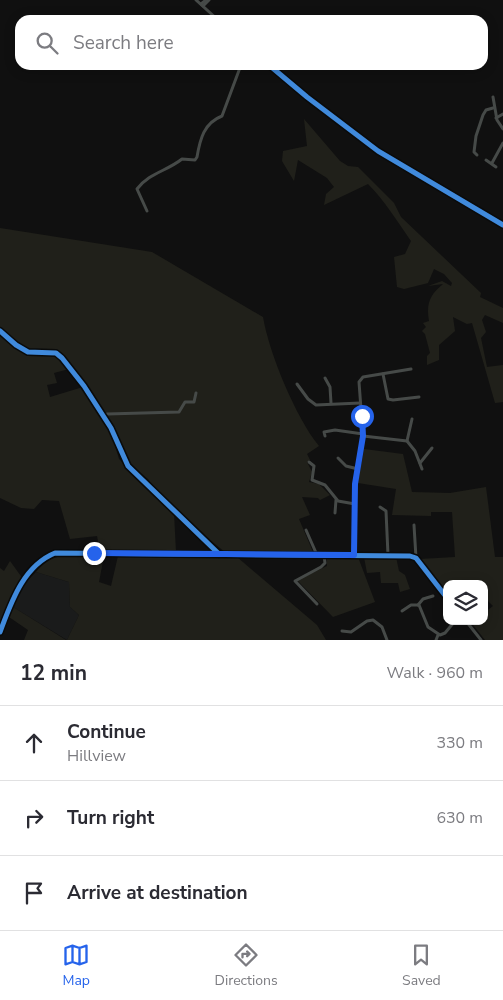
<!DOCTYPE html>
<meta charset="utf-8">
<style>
:root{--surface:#fff;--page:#f7f7f7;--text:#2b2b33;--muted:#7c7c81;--line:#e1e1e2;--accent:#2563eb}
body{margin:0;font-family:"Nunito Sans",sans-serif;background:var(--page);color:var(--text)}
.controls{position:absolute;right:15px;bottom:15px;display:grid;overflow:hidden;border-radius:10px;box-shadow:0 2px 12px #0003}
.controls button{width:45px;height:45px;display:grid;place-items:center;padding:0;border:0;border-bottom:1px solid var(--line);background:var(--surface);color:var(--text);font:25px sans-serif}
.stop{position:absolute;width:15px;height:15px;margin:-11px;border:4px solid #2563eb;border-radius:50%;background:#fff}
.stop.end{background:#2563eb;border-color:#fff;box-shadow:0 1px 5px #0008}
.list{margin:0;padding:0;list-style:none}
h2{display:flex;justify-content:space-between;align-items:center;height:65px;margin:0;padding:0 20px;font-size:21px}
h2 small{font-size:16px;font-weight:400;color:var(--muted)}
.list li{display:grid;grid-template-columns:32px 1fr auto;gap:15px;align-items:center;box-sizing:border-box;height:75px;padding:0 20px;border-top:1px solid var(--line)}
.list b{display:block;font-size:19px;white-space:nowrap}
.list p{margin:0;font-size:16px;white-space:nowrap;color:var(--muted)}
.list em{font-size:16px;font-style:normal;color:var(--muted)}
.icon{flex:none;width:28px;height:28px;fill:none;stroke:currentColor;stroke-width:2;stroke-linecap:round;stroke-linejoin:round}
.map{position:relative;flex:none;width:503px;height:640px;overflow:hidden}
.search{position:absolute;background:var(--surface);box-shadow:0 2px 12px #0003;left:15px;right:15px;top:15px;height:55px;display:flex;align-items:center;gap:12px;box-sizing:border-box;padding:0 18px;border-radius:15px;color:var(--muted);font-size:19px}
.sheet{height:290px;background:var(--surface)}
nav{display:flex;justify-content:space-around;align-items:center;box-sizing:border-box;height:70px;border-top:1px solid var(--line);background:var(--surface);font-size:14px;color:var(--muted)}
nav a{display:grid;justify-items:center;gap:2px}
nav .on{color:var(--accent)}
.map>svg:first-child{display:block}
.built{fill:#1a1b1b}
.green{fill:#20201a}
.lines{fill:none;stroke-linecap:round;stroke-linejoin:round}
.street{stroke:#464a48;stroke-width:3}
.cycleway-casing{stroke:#0a0b0b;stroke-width:8}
.cycleway{stroke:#408adc;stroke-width:5}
.route{stroke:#2563eb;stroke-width:6}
</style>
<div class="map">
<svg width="503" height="640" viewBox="0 0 503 640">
<rect width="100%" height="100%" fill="#101010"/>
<polygon class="built" points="36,572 69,582 70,607 79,615 67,640 13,607 26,582"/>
<g class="green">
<path d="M304 119 340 161 348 166 358 167 394 203 401 217 481 293 480 297 503 308V323L485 315 482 320 486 332 481 338 487 367 503 365V402L495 403 472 323 467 324 453 317 455 331 439 345V360L427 365V356L430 353 425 334 422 331 426 327 423 323 429 321C426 303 430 295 443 284L428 286 442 281 451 286 452 283 444 274 434 269 428 283 404 289 397 287 394 257 405 254 411 241C397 221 385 201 368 184L324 205 326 194 334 187 327 178 298 160 294 181 282 161 283 151 307 146Z"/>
<path d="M0 228 152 252 263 317C269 353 296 418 319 446L307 454 310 460 307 462 312 472 309 482 319 484 330 495 320 500 318 498 302 497 310 515 299 519 313 552H225L192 526 159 495 148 479 129 464 118 437 104 412 61 352C52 351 42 353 33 351 20 349 11 335 0 328Z"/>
<polygon points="0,332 29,354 59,356 69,369 54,373 57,383 47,385 50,397 83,387 111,432 119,459 174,513 176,552 100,551 97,536 70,539 59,501 42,500 34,509 21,508 0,498"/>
<polygon points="364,449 403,454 412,492 450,493 486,487 495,557 503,557 503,640 485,640 470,621 484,621 484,613 493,606 484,597 484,584 447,584 447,594 420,559 455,557 452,512 431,512 431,516 392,515 396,489 358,483"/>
<path d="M76 555 104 556 99 582 111 586 118 556 237 557 317 625 326 640H67L79 615 70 607 69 582 36 572C48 557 57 556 76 555Z"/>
<polygon points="327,557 358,557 375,602 333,617 297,580 327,566"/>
<polygon points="364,557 396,557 399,571 405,575 410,589 400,592 398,583 381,583 380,572 367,573"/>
<polygon points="10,561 23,579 11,599 0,627 0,568 4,571"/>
<polygon points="13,607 66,640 24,640 28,630 9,617"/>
</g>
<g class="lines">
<g class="street">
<polyline points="196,0 218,20"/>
<polyline points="201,4 206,0"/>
<polyline points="203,6 209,0"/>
<polyline points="269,65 307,97 378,151 503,225"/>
<polyline points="493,97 497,120 503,129"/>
<polyline points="496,118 503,114"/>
<polyline points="477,155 474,152 476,136 483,115 486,110 493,108"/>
<polyline points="486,160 496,167"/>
<polyline points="492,163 503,143"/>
<path d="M147 211 137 189C149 173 167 171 182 159L195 160 197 157C200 139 204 123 222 116L241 65"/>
<polyline points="0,331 16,345 28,352 56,353 62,358 84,386 111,428 128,466 218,554"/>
<polyline points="383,374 388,399 393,400 419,397"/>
<polyline points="325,378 330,387 331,403"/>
<polyline points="297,384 308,399 316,405 360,403"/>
<polyline points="103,416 107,414 179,412 185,402 194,402 196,393"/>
<polyline points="325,436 324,432 335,430 363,434"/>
<polyline points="363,436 407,441 415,451 422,469"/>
<polyline points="407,441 412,419"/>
<polyline points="338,458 346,466 358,469"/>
<polyline points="309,462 314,466 312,480 325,485 338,501 355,504"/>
<polyline points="420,463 432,448"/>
<polyline points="380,507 386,511 388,555"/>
<polyline points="335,513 336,500"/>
<polyline points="414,525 416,558"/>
<polyline points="306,530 317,555"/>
<polyline points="354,555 355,484 363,436 359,382 363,377 411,369"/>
<polyline points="317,604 295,581 321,567 325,563 324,555"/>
<polyline points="418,605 423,599 433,596"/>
<polyline points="402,611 411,605 419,605 428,627 440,635 445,633 455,621"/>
<polyline points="466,621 481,640"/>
<polyline points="342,631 351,632 367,621 373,620 382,627 387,640"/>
<path d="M0 632C11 603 23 566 55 553L410 556 416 558 447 598"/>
<polyline points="436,640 438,635"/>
</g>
<g class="cycleway-casing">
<g id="cycleway">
<polyline points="269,65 307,97 378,151 503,225"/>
<polyline points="0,331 16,345 28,352 56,353 62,358 84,386 111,428 128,466 219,554"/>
<path d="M0 632C11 603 23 566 55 553L410 556 416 558 447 598"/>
</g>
</g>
<use href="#cycleway" class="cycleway"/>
</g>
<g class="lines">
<polyline class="route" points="94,553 354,555 355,484 363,436 362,416"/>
</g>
</svg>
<div class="controls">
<button><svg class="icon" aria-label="layers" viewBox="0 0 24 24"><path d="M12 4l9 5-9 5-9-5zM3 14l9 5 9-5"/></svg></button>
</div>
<div class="stop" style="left:362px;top:416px"></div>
<div class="stop end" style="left:94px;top:553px"></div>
<div class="search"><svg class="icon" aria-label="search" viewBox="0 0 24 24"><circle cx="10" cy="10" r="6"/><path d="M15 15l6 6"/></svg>Search here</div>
</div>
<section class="sheet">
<h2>12 min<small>Walk · 960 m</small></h2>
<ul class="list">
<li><svg class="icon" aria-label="ahead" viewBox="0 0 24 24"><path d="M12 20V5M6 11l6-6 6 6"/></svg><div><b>Continue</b><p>Hillview</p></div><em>330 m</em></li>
<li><svg class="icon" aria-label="right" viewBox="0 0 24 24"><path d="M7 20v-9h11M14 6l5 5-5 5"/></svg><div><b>Turn right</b></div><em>630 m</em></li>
<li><svg class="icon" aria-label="arrive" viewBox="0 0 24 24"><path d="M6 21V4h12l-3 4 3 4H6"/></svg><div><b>Arrive at destination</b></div></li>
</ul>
</section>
<nav>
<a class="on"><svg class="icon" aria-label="map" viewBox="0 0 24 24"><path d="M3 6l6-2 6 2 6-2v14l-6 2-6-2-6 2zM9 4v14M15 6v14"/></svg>Map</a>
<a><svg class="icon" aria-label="directions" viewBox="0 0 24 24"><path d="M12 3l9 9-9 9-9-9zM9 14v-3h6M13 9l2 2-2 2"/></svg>Directions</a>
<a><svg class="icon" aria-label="saved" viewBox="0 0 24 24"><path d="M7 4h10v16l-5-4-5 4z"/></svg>Saved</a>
</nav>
